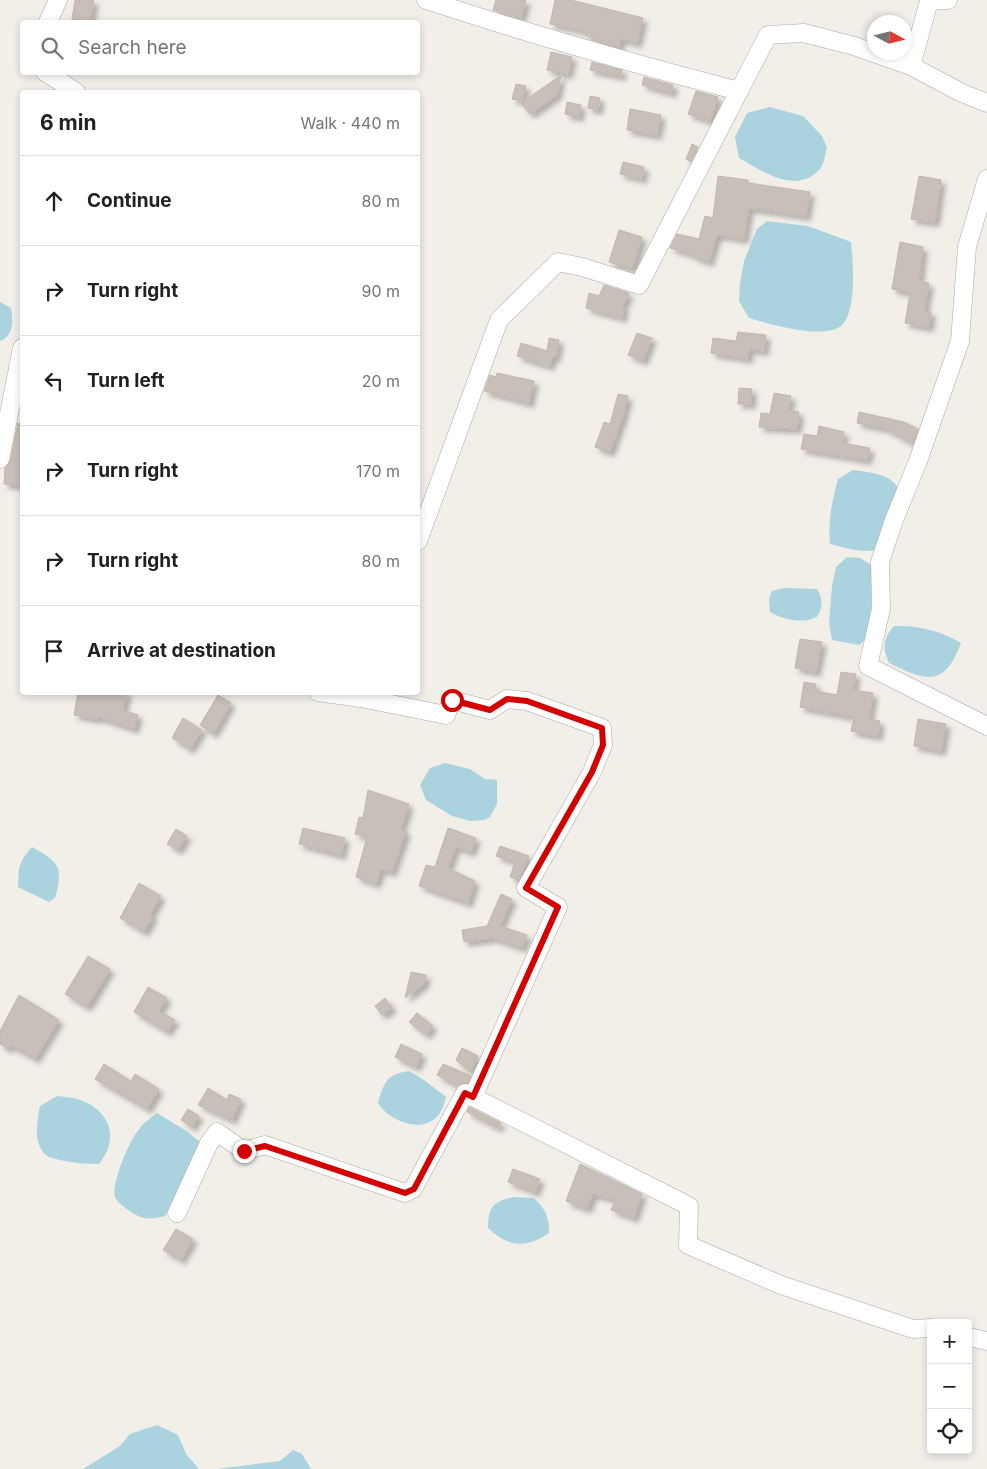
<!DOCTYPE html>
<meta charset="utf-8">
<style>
:root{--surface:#fff;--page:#f2f2f2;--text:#202124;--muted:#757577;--line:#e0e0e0}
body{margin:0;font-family:Inter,sans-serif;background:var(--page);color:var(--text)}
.controls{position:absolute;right:15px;bottom:15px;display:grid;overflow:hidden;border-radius:5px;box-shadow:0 2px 8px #0003}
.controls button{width:45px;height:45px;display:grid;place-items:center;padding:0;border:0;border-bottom:1px solid var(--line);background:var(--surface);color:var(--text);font:25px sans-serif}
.compass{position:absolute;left:867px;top:15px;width:45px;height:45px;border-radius:50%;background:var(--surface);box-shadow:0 2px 8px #0003;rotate:97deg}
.stop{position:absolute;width:15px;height:15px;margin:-11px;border:4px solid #d40000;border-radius:50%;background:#fff}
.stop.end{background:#d40000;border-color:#fff;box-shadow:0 1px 5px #0008}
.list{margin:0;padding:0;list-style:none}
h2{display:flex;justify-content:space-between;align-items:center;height:65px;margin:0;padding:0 20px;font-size:21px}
h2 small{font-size:16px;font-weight:400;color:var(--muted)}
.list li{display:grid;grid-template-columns:32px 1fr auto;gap:15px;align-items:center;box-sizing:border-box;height:90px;padding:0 20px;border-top:1px solid var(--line)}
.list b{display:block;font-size:19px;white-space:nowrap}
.list em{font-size:16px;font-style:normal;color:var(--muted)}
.icon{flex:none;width:28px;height:28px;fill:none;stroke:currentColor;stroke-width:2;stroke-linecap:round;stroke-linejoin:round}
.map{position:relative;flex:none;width:987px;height:1469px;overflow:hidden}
.search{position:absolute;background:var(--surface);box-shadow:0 2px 8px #0003;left:20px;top:20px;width:400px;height:55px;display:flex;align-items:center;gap:12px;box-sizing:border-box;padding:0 18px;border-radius:5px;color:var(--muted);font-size:19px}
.panel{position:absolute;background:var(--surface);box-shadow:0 2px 8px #0003;left:20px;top:90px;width:400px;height:605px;border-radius:5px}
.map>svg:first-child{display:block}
.water{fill:#aad3df}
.building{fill:#c7bfb8;stroke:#c4b6ab;filter:url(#shadow)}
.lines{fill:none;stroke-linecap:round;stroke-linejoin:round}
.minor-casing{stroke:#a9a9a9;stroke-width:19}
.minor{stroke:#fff;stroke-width:18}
.route{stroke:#d40000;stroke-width:6}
</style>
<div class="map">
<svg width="987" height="1469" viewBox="0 0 987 1469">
<defs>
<filter id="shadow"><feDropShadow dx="4.5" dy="4.5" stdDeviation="2.5" flood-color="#0004"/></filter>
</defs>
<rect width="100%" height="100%" fill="#f2efe9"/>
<g class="water">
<path d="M770 107 803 116 822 136 827 148C825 154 824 166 819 170 795 195 762 171 739 158L735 137 747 113Z"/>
<path d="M767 221 808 226 851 242C853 262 857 310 842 325 825 341 769 324 749 318L739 301 740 283 744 261 757 229Z"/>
<path d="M0 302 11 308C13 321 14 336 0 341Z"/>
<path d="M853 470C868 472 891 474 898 488L879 549C863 554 846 548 830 544 828 521 832 500 838 479Z"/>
<polygon points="847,557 860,558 876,568 868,633 864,641 859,645 832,640 829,623 832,586 836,567"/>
<path d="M784 588 817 589C823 598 823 607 817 617 803 624 784 620 770 612L769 599 772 591Z"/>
<path d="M894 626C917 625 942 631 961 643 944 688 926 681 889 663 882 647 883 639 894 626Z"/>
<polygon points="445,763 470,769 485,779 497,780 497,804 490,817 484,820 470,821 452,816 426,800 420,785 430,768"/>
<path d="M32 847C59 862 64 867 55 898L49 902 18 887C19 866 18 863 32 847Z"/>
<path d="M409 1071 424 1080 446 1097C444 1105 441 1115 433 1120 417 1132 387 1119 378 1103 384 1083 386 1074 409 1071Z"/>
<path d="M57 1096C64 1097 70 1097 77 1099 109 1108 121 1138 99 1164 86 1164 73 1163 60 1160 57 1159 52 1158 49 1157 32 1147 37 1121 40 1106Z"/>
<path d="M157 1113 188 1132 201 1143 165 1216C149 1220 143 1220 128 1210 124 1207 117 1202 115 1197 111 1183 130 1139 140 1128 144 1122 151 1118 157 1113Z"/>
<path d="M513 1197 534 1198C546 1210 549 1217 549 1233 526 1249 508 1247 488 1228 488 1207 493 1202 513 1197Z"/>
<polygon points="157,1425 178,1435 186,1454 199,1469 83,1469 120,1446 130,1434"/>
<polygon points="293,1450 302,1454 311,1469 217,1469 280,1461"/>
</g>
<g class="building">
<polygon points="75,0 94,0 90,22 72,19"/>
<polygon points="496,0 526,0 521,18 493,10"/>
<polygon points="555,0 571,0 643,18 637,43 621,39 619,48 593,40 594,38 585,35 586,31 550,24"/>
<polygon points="551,52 572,57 568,74 547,70"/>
<polygon points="592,62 622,70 621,76 590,70"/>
<polygon points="561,75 557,95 530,114 521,103"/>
<polygon points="644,77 673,85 672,93 642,85"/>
<polygon points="516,84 526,86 522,101 512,99"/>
<polygon points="696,91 718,97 710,121 688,114"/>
<polygon points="590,96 600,98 598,110 588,108"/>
<polygon points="567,102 581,105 579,117 565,114"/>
<polygon points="630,109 661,115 657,135 627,130"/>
<polygon points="692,144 698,147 691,162 686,159"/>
<polygon points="623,162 644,167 642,179 620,174"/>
<polygon points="718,176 748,180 748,183 810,192 806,216 749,208 744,239 717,235 709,262 694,257 694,255 670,248 677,234 699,239 705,216 713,218"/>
<polygon points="919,176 941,180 935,222 911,219"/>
<polygon points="619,230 642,237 632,269 609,262"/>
<polygon points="900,242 923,247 919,281 929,283 924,311 931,312 929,327 905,323 910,293 892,289"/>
<polygon points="604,285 629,293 622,307 624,307 622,318 586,308 589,293 599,296"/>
<polygon points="738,332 766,335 764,351 749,349 748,359 711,353 713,338 736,341"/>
<polygon points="637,333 652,338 643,361 628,355"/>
<polygon points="549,338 559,340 556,357 553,357 549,366 517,356 521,343 547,351"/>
<polygon points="497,373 534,381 529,403 484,391 490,375 496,377"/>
<polygon points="739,388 752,389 751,404 738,404"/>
<polygon points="774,393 791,396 788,411 799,412 797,429 759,427 761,413 770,414"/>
<polygon points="618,394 628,396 623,416 610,452 595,447 604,422 610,424"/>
<polygon points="859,412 904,422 918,429 913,444 884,428 857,423"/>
<polygon points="18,423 22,424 22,485 4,484 5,468 10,461"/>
<polygon points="819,426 844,432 842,443 870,448 867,460 801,449 804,434 817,436"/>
<polygon points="800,639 822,642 816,672 795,668"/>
<polygon points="841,672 856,674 853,690 873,693 869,719 880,721 878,736 851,731 854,717 800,707 804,682 816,684 815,691 837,695"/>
<polygon points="78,692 127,692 123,710 138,715 134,729 98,717 98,719 74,715"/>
<polygon points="218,695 231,703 213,734 200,725"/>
<polygon points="183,718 202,730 190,749 172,738"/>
<polygon points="918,719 946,724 941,751 914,746"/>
<polygon points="368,790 409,804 401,829 406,831 392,872 381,869 376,884 356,877 367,837 355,834 359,817 363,818"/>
<polygon points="303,828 345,838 341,855 299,844"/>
<polygon points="448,828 476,838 471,852 456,847 448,868 475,881 468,903 419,886 426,865 435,867"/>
<polygon points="176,829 187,836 178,850 167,844"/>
<polygon points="500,846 529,856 518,880 510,877 515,862 496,856"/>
<polygon points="139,883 161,896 150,915 153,917 144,932 120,918"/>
<polygon points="501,894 512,899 500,926 527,935 522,948 493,938 464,942 462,930 487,926"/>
<polygon points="88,956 110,969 87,1007 65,994"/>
<polygon points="411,972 426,975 424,984 405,998"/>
<polygon points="148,987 167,998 159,1011 175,1020 167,1032 134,1012"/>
<polygon points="19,995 59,1020 35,1059 10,1045 8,1049 0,1044 0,1031"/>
<polygon points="385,998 392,1008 382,1015 375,1006"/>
<polygon points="417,1013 433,1026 426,1035 409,1022"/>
<polygon points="401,1044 422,1054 416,1067 395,1057"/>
<polygon points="462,1048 478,1056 470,1072 456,1060"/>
<polygon points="104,1064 131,1081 135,1074 159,1089 147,1109 95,1079"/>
<polygon points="443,1064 471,1076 468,1083 460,1084 457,1086 437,1075"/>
<polygon points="208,1088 227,1100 229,1094 241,1099 232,1120 198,1105"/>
<polygon points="469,1107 501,1123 498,1128 467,1112"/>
<polygon points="188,1109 199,1116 192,1127 181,1120"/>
<polygon points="580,1164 642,1194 634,1218 611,1210 615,1200 593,1194 587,1209 566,1201"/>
<polygon points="513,1169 540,1179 535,1192 508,1182"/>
<polygon points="176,1229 193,1239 181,1260 163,1250"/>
</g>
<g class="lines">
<g class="minor-casing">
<g id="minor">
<path d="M426 0C530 34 634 64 739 91L768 35 804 33 854 46 911 66 929 1 948 0"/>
<polyline points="48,22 58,0"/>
<polyline points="911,66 962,93 987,103"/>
<polyline points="45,72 76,92"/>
<polyline points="987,179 967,247 960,341 918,461 894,520 880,562 881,609 868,666 987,726"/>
<polyline points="0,459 22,348"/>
<polyline points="418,541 499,320 558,262 582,267 639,285 739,91"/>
<polyline points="318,692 361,698 363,692"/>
<polyline points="361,698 446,715 452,700 490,710 507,699 527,701 602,728 603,745 592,772 526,888 558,907 473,1097"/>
<polyline points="177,1213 209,1143 217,1132 244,1151 265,1145 405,1193 413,1189 465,1093 689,1206 688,1245 781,1285 913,1329 931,1328"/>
<polyline points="968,1337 987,1341"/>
</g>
</g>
<use href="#minor" class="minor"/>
</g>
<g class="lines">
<polyline class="route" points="244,1151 265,1146 405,1193 414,1189 465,1093 473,1097 558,907 526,888 592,772 603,745 602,728 527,701 507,699 490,710 452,700"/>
</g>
</svg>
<div class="controls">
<button>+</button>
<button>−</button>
<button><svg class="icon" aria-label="locate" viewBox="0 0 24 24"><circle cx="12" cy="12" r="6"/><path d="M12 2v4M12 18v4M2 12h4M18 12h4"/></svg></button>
</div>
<svg class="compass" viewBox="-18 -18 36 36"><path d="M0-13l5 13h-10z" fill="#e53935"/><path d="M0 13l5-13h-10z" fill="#757577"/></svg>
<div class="stop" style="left:452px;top:700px"></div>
<div class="stop end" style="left:244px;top:1151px"></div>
<div class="search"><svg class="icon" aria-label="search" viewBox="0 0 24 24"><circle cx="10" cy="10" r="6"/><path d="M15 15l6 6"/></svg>Search here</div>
<section class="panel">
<h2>6 min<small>Walk · 440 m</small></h2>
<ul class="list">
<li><svg class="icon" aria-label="ahead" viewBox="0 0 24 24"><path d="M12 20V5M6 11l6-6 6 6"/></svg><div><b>Continue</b></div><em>80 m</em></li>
<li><svg class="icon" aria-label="right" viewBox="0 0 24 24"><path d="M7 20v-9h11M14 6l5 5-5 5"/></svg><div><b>Turn right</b></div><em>90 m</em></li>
<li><svg class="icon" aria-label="left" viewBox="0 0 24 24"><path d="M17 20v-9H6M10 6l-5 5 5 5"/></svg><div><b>Turn left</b></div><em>20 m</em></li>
<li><svg class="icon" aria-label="right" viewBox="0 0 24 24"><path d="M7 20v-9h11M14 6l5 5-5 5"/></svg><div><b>Turn right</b></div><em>170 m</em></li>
<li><svg class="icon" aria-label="right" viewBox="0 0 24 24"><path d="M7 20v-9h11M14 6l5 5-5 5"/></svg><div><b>Turn right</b></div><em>80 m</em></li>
<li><svg class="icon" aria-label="arrive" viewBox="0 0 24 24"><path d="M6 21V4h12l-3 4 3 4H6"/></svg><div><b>Arrive at destination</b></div></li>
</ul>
</section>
</div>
